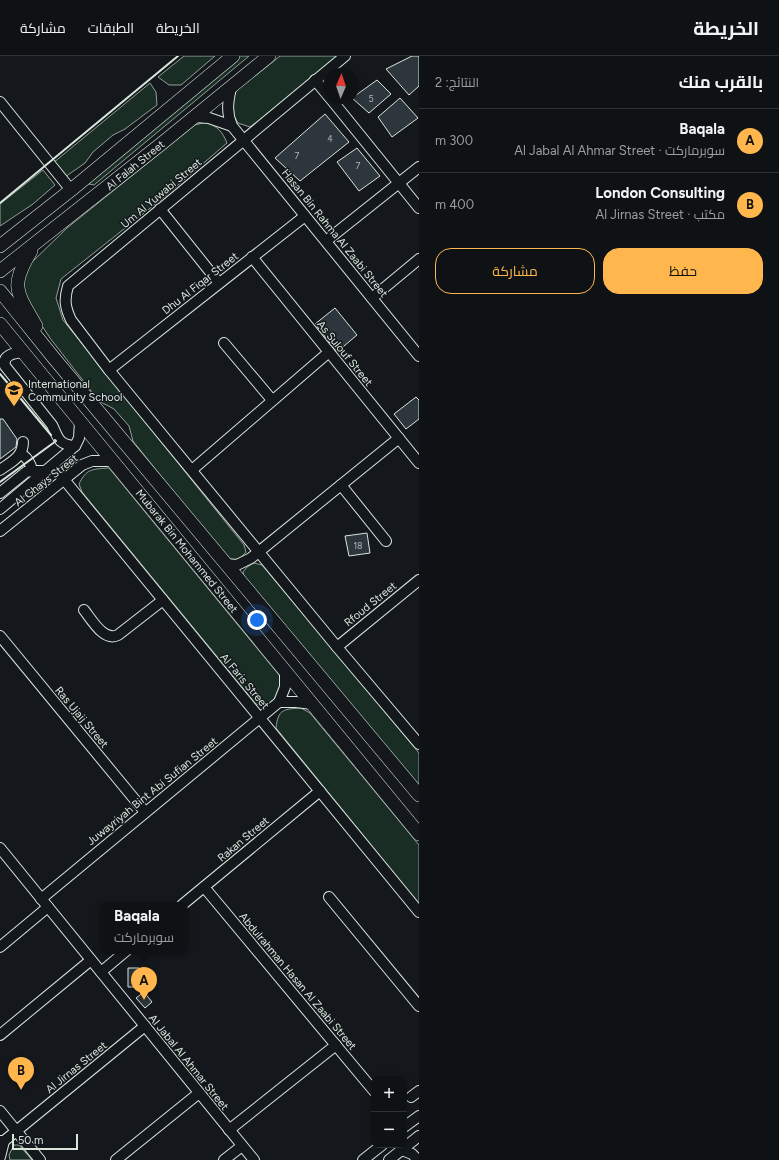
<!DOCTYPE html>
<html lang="ar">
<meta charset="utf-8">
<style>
:root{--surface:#0f1215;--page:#1d2022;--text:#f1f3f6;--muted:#9b9ea0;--line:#2f3234;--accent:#ffb74d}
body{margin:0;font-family:Figtree,Cairo,sans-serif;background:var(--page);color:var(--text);direction:rtl}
.controls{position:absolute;right:12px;bottom:12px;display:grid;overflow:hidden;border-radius:8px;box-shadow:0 2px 10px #0003}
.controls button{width:36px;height:36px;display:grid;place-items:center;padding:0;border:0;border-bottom:1px solid var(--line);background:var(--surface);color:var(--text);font:20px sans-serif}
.compass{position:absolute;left:323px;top:12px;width:36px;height:36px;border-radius:50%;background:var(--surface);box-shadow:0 2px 10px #0003;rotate:2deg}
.scale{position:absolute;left:12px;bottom:10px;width:66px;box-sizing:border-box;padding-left:4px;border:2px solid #d8e6dc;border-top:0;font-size:11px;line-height:14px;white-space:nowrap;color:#d8e6dc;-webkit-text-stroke:3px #14181c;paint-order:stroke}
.you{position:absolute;left:257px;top:564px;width:14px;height:14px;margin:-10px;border:3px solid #fff;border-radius:50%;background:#1a73e8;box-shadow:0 0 0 6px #1a73e833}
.badge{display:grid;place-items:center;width:26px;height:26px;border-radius:50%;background:var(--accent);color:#111;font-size:13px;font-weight:700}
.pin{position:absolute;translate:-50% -33px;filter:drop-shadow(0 1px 2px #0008)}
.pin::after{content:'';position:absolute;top:21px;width:14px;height:12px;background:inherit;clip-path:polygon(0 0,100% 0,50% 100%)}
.popup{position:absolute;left:100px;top:846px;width:88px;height:52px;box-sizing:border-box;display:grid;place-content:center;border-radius:8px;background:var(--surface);filter:drop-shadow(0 1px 3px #0005);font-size:13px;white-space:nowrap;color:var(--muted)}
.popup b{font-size:15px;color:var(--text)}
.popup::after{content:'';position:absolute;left:50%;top:100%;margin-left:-8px;border:8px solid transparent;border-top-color:var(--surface)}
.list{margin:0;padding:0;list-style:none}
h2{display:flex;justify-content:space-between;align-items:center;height:52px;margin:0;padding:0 16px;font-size:17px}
h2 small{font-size:13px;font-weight:400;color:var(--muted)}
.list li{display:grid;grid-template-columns:26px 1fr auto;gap:12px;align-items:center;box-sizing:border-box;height:64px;padding:0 16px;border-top:1px solid var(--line)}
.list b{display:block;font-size:15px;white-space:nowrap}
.list p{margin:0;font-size:13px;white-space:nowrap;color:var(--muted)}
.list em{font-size:13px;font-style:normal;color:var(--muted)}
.actions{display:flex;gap:8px;padding:12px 16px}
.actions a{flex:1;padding:9px 0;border:1px solid var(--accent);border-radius:16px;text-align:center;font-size:14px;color:var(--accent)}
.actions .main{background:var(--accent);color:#111}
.map{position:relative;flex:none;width:419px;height:1104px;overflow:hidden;direction:ltr}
header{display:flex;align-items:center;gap:24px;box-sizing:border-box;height:56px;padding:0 20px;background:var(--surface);border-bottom:1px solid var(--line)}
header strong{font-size:19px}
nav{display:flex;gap:22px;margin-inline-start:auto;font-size:14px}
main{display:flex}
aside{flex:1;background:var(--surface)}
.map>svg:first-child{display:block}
.green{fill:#1a2d24;stroke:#939e99}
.building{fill:#2c363c;stroke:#d8e6dc}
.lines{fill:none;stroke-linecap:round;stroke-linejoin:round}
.minor-casing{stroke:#d8e6dc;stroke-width:12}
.major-casing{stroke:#d8e6dc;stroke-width:14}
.minor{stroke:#14181c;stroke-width:10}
.major{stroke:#14181c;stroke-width:13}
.wall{stroke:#d8e6dc;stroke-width:2}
.labels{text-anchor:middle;stroke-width:3;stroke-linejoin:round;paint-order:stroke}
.number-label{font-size:9px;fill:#adbab4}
.street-label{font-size:11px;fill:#d8e6dc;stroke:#14181c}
.poi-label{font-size:11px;fill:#d8e6dc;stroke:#14181c;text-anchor:start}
</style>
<header>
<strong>الخريطة</strong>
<nav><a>الخريطة</a><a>الطبقات</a><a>مشاركة</a></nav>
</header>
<main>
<aside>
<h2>بالقرب منك<small>النتائج: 2</small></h2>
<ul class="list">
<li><span class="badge">A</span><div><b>Baqala</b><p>سوبرماركت · Al Jabal Al Ahmar Street</p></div><em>300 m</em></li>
<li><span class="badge">B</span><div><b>London Consulting</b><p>مكتب · Al Jirnas Street</p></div><em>400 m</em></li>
</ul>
<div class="actions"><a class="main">حفظ</a><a>مشاركة</a></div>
</aside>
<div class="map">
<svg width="419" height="1104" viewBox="0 0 419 1104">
<rect width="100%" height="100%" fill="#14181c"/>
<g class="green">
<polygon points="184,0 215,0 181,29 169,29 158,21"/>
<polygon points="239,0 249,0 94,129 89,128 113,104"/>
<polygon points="280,0 337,0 258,65 250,71 238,67 230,52 236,35"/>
<polygon points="150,27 156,36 157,49 125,73 113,79 93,96 85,107 65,121 53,107"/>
<path d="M206 66C218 71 222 75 227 87L163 142 61 223 56 242 63 264 244 489 246 496C241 502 236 506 228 504L133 385 129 370 114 353 99 345 50 282 25 244 23 218 29 209 67 172 195 69Z"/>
<polygon points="43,114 55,129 33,148 0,170 0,148"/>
<path d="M109 412 279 619 284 631 276 645 266 652 256 648 82 436 79 428C86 413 92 413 109 412Z"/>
<polygon points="254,507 262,509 419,697 419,730 244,523 243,516 247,511"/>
<path d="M301 652 310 657 419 789V848L276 672C278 653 284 653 301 652Z"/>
<polygon points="14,1089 19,1089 32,1104 10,1104 9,1099"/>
</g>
<g class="building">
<polygon points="412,0 419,0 419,30 409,39 386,13"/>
<polygon points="377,24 391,38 369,57 352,42"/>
<polygon points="400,42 418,62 392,81 378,61"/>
<polygon points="325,58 349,86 300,125 275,102"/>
<polygon points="357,92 380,120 359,135 337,106"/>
<polygon points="335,252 357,279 337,296 315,268"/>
<polygon points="416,341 419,344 419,363 406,373 394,358"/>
<polygon points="0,363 3,363 17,383 16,391 0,403"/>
<polygon points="367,477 370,497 349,500 345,480"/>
<polygon points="128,912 139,912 139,917 144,917 144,925 139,926 139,931 128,931"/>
<polygon points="144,936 152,946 145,952 136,942"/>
</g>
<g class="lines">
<g class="minor-casing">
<g id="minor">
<path d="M345 0 68 230C64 244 65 251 71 264L109 314 337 591 419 688"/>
<polyline points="315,24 329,41"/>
<path d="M231 32C228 45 226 56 232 70L419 300"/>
<polyline points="330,42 419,152"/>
<polyline points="0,46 71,134"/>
<polyline points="194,61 209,62 232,70"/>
<polyline points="160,153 219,227"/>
<polyline points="326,185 419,111"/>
<polyline points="252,201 419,407"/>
<polyline points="372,242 419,203"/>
<polyline points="224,287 272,344"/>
<path d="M23 296C14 297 2 299 5 310L52 369C58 381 58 389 75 390"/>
<polyline points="109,314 305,160"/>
<path d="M20 398C27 400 31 408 32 415"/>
<polyline points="53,410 419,856"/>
<path d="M0 414C11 406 23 401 23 386"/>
<polyline points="192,414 329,296"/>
<polyline points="341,429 386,485"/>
<polyline points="0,437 26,416 32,415 46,415"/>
<polyline points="0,453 75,390 79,382 80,365"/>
<polyline points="0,475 82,409 92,405 112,405"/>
<polyline points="226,508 237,509 251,502 399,382"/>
<path d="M84 554C92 564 104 586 118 579L163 544"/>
<polyline points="0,580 145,756"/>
<polyline points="337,591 419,524"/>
<polyline points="279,646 296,646 312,648"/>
<polyline points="0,792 254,1104"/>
<polyline points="204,831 374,1035"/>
<polyline points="329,841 419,950"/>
<polyline points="41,843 279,646 285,631 285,615"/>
<polyline points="182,849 320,735"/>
<polyline points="0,891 48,851"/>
<polyline points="101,916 126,895"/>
<polyline points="0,979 91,904"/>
<polyline points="411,1041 419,1035"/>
<polyline points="0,1055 40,1104"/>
<polyline points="404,1071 419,1060"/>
<polyline points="229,1074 336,989"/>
<polyline points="0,1085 4,1085 145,970"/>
<polyline points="402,1094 412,1098 418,1104"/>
<polyline points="0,1101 4,1085"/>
<polyline points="116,1104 199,1037"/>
<polyline points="224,1104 242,1090"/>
<polyline points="363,1104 382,1089"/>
<polyline points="389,1104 419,1080"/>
</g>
</g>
<g class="major-casing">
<g id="major">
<polyline points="0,190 71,134 233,0"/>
<path d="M31 195C9 231 17 236 36 270"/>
<polyline points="0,215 161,88 269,0"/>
<polyline points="0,235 53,301 419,739"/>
<polyline points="0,268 419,778"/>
</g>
</g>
<use href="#minor" class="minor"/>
<use href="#major" class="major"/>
<g class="wall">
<polyline points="0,147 178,0"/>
<polyline points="0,318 51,379"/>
<polyline points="0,426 56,385 55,384"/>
</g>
</g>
<defs>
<g id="school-pin" transform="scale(1)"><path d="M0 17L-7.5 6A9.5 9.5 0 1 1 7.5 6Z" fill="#ffb74d" stroke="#14181c"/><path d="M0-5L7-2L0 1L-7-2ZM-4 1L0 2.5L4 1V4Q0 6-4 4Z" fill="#111"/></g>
</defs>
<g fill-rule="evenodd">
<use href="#school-pin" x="14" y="334"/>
</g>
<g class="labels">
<g class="number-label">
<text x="371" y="46">5</text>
<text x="330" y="86">4</text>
<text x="297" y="103">7</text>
<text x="358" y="113">7</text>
<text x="358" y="493">18</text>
</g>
<g class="street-label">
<text transform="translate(135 109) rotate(-39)" y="4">Al Falah Street</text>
<text transform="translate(161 137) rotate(-40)" y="4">Um Al Yuwabi Street</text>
<text transform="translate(335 177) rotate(51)" y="4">Hasan Bin Rahma Al Zaabi Street</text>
<text transform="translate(200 227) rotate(-38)" y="4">Dhu Al Fiqar Street</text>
<text transform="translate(345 297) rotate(51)" y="4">As Sulouf Street</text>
<text transform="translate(46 424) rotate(-38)" y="4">Al Ghays Street</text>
<text transform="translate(187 495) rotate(51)" y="4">Mubarak Bin Mohammed Street</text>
<text transform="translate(370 548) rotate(-39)" y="4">Rfoud Street</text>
<text transform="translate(245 625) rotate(50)" y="4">Al Faris Street</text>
<text transform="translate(82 661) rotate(50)" y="4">Ras Ujaij Street</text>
<text transform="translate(152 735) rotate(-39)" y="4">Juwayriyah Bint Abi Sufian Street</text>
<text transform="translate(243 783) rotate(-40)" y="4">Rakan Street</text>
<text transform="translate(298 925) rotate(50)" y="4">Abdulrahman Hasan Al Zaabi Street</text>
<text transform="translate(189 1006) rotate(51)" y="4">Al Jabal Al Ahmar Street</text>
<text transform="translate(76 1011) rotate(-39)" y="4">Al Jirnas Street</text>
</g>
<g class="poi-label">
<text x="28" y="332">International<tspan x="28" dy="13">Community School</tspan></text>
</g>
</g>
</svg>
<div class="controls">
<button>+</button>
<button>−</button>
</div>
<svg class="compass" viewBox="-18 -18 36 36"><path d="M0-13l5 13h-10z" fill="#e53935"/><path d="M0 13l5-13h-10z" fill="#9b9ea0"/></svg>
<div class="scale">50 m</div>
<div class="you"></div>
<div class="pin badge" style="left:144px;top:944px">A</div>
<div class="popup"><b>Baqala</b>سوبرماركت</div>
<div class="pin badge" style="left:21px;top:1034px">B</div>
</div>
</main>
